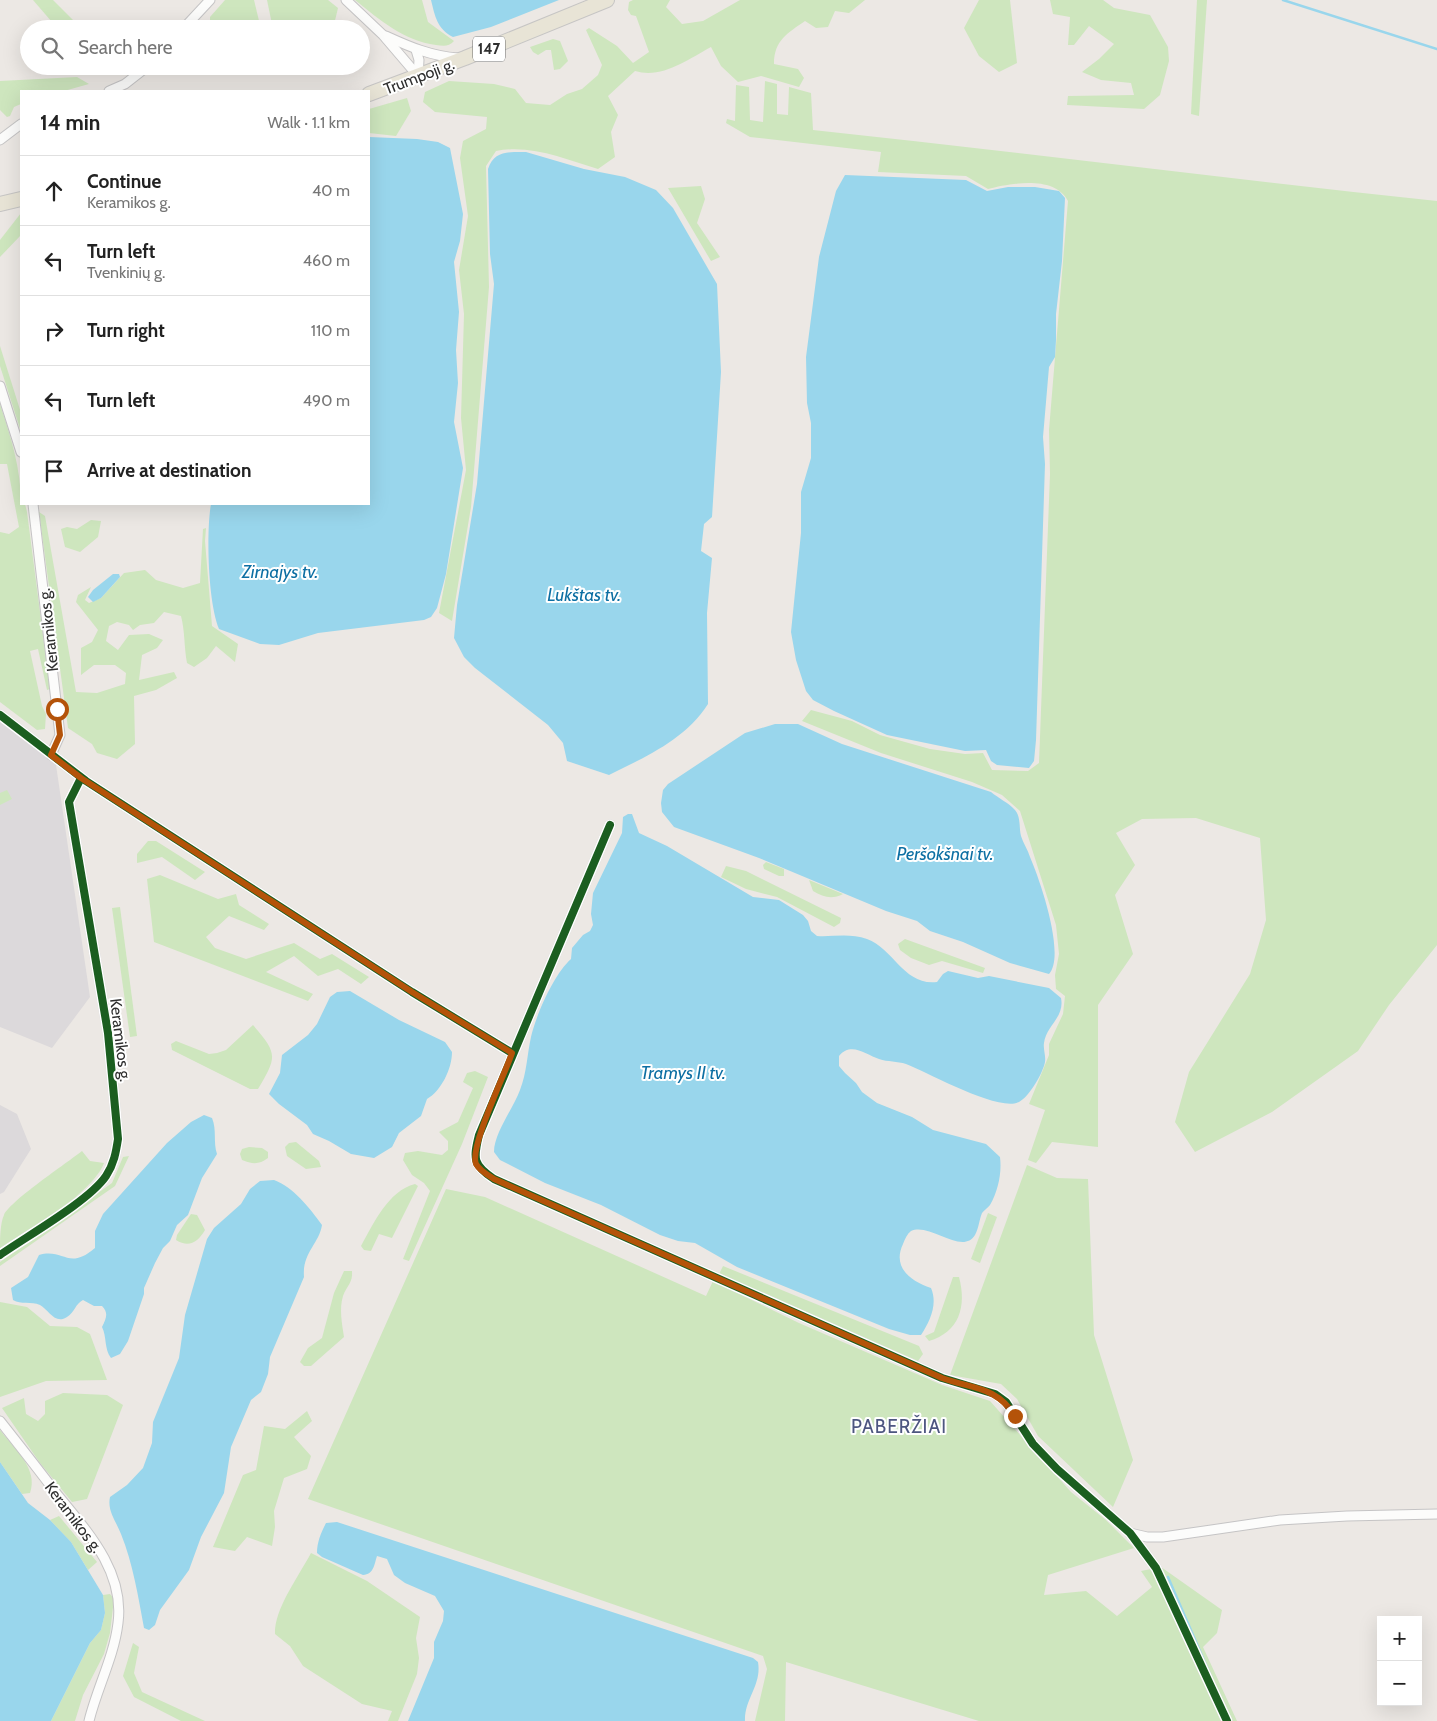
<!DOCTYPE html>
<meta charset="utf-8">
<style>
:root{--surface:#fff;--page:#f6f6f6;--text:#222;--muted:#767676;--line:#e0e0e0}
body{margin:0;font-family:Cabin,sans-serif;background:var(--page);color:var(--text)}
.controls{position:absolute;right:15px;bottom:15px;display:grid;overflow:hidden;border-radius:0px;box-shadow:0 5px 20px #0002}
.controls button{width:45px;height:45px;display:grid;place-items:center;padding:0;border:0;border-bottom:1px solid var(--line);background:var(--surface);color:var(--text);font:25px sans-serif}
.stop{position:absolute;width:15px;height:15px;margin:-11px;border:4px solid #b45309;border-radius:50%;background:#fff}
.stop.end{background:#b45309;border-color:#fff;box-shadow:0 1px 5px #0008}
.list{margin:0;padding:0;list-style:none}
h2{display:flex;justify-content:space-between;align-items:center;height:65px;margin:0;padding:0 20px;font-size:21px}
h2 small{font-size:16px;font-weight:400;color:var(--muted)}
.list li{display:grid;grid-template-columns:32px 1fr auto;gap:15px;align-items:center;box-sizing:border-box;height:70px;padding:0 20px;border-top:1px solid var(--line)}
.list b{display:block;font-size:19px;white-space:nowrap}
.list p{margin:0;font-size:16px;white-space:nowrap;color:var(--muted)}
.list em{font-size:16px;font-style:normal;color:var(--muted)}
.icon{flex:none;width:28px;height:28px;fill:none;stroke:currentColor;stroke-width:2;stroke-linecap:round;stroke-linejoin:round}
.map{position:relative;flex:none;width:1437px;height:1721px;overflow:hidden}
.search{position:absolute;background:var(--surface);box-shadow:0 5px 20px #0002;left:20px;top:20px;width:350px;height:55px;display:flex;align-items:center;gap:12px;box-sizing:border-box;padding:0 18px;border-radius:28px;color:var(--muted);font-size:19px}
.panel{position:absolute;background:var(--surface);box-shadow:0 5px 20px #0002;left:20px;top:90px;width:350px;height:415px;border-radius:0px}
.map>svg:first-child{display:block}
.industrial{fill:#dcd9db}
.green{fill:#cee6be}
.water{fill:#99d6ec}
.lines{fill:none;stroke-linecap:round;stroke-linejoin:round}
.stream{stroke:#99d6ec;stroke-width:2.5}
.minor-casing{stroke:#c5c4c5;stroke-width:11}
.primary-casing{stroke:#c6c5c4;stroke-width:16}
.minor{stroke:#fcfcfb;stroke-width:9}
.primary{stroke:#e8e4d6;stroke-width:14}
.cycleway-casing{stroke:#fff;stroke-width:11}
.cycleway{stroke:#1b5e20;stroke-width:8}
.route{stroke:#b45309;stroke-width:6}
.labels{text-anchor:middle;stroke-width:4;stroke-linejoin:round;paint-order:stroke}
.shield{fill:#fff;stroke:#6d6d6d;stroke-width:1}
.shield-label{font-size:15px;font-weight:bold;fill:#2e2e2e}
.street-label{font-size:16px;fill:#2e2e2e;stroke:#fff}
.water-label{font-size:18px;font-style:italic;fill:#0d6fa3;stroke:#fff}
.quarter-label{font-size:19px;letter-spacing:1px;fill:#4d5680;stroke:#fff}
</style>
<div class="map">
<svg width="1437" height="1721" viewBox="0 0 1437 1721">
<rect width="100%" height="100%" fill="#ece8e4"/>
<g class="industrial">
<polygon points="0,715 55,758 90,997 52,1048 0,1027"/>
<polygon points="0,1105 17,1114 31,1149 4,1192 0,1194"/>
</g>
<g class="green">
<polygon points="33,0 53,0 76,23 78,29 58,29"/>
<polygon points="225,0 254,0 261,29 210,29 210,17"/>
<polygon points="267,0 328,0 338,8 333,29 273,29"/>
<path d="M355 0H422L428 22 454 41C449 47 443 46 436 45 404 41 380 20 355 0Z"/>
<path d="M633 0H670L666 7 682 24 703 21 740 0H865L849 13 835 11 828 27 816 28 805 21C788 33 774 40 774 64L798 69 804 78 799 87 761 76 738 82 721 66 711 47C687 60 662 79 635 71L608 96 618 115 611 132 615 157 598 169C565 159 531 144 496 151L486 166 489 287 471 507 452 621 439 613 466 470 461 418 464 314 459 270 468 216 460 158 463 141 486 129 487 117 435 112 423 102 425 92 449 81 494 84 515 89 526 103 550 105 567 94 582 89 598 75 602 65 586 30 589 28 617 46 633 63 649 52 636 16 631 15 628 10 629 2Z"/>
<polygon points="979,0 1010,0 1017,63 999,72 979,56 964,28"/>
<polygon points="1050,0 1103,0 1114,8 1150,15 1168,47 1169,61 1160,95 1144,109 1067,105 1068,96 1134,95 1131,83 1101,80 1082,72 1099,59 1114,44 1089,26 1074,45 1068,45 1070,17 1053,14"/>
<polygon points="1197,0 1207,0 1199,116 1191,114"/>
<polygon points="553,39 560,41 568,61 560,69 554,70 551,50 546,50 538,55 533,52 530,47"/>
<polygon points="77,77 89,84 64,91 21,91 21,104 14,107 10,116 7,117 0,110 0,81"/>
<path d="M765 81 777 84V114L788 115 789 87 811 93 813 130C1021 152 1229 179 1437 201V945L1389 1005 1358 1051 1272 1112 1195 1152 1175 1122 1189 1072 1250 974 1266 920 1260 838 1196 818 1142 819 1116 833 1135 865 1115 895 1133 954 1098 1005V1147L1052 1142 1036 1163 1028 1160 1045 1110 1029 1104 1049 1055V1044L1063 1014 1065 996 1056 989 1055 975 1059 954 1056 925 1020 811 1002 795 972 782 881 753 802 721 811 710 852 721 880 735 930 749 965 754 983 753 992 770 1028 771 1039 763 1050 474 1049 430 1068 201C1055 175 1011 183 988 189L966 176 878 172 881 152 750 137 726 123 727 119 735 121 736 85 749 87 750 120 763 122Z"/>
<polygon points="407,98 411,111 396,136 369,133 369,109"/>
<polygon points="701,186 705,199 697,223 720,257 711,261 668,188"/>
<polygon points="21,213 21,235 0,257 0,240"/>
<polygon points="0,346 21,413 21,432 0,366"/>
<path d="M0 404C11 438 21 468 21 504H25L27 512 50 689 47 690 38 649 30 651 42 706 46 714 45 729 37 730 0 702V532L9 534 19 527 7 464H0Z"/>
<path d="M39 512 45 516 76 692 97 693 125 684 126 673 115 665H94L81 675V648L92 642 98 630 76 602 78 595 91 587 85 600 89 603 101 598 124 573 145 570 156 580 183 588 200 583 203 529 206 528 205 541 212 626 238 644 235 662 216 646 207 658 194 667 187 663C184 647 185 631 181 616L164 612 154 623 140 625 133 630 129 625 117 622 109 626 106 641 118 650 129 635 149 634 163 640 157 648 142 655 139 680 174 672 177 678 156 690 134 696 135 744 117 759 97 753 92 744 68 728Z"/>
<polygon points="91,520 101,521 98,537 80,552 65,547 61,529 67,527 77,529"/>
<polygon points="7,790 12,799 0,805 0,793"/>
<polygon points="148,841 156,841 205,872 195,880 162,857 137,863 137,854"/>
<polygon points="766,862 784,869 784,876 779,876 764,869 763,865"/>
<polygon points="726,866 746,871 841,918 840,923 834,927 777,897 746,889 721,877"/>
<polygon points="160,875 218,899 236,894 239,905 269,924 264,930 229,916 206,937 215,948 246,959 294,943 320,959 332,954 369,977 361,984 338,969 318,976 294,956 266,972 313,994 308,1001 154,942 147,879"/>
<path d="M809 880 843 894C832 900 823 897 813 891Z"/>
<polygon points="120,907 137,1036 130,1037 112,908"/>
<polygon points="905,939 985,968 983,973 942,961 929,965 911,958 900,950 898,944"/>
<path d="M253 1025C277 1053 278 1056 258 1089H250L172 1050 171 1044 176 1041 209 1054 217 1053 226 1050Z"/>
<polygon points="475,1071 488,1077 462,1144 409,1261 403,1259 430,1191 424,1183 412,1175 403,1160 405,1153 418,1151 442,1155 448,1150 448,1141 439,1132 458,1122 473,1088 463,1082 467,1073"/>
<polygon points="296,1142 319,1161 321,1167 306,1169 287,1156 285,1147 289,1143"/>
<path d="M249 1147 262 1148 268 1152V1158C259 1165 252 1164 242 1160L240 1154 242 1149Z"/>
<path d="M82 1151 90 1161 104 1163C93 1193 28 1231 0 1249 0 1241 0 1223 4 1215 10 1201 67 1163 82 1151Z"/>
<polygon points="129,1156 115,1186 0,1266 0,1262 112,1183 123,1157"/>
<polygon points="1027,1165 1057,1178 1088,1179 1094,1335 1133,1460 1113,1507 1038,1436 1017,1399 1001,1384 950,1375"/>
<path d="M415 1184 418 1186 392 1238 379 1234 371 1251 364 1250 361 1246C374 1223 388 1191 415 1184Z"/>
<polygon points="446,1189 485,1197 706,1296 713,1281 799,1323 942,1385 990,1401 1071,1492 1106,1520 1134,1548 1048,1575 1044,1595 1086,1591 1117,1616 1152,1587 1141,1571 1161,1567 1222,1610 1217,1633 1203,1647 1237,1721 979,1721 786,1662 785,1721 755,1721 767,1669 763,1656 308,1499"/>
<polygon points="988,1213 997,1217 980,1263 971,1259"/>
<path d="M191 1214 197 1215 205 1230C198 1242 189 1248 176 1240L177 1235Z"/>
<polygon points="723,1266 919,1346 923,1354 918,1361 719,1274"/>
<path d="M344 1271H352C353 1283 347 1285 343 1296 339 1309 342 1324 344 1337L311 1366H304L300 1362 308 1348 322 1338 334 1293Z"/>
<path d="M953 1277H959C967 1307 959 1332 929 1341L925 1336 934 1332Z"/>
<polygon points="0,1302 27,1307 50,1326 77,1327 90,1334 107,1380 46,1381 0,1397"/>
<polygon points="63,1393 107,1395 123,1405 87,1499 72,1502 40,1463 2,1408 24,1398 26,1414 38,1421 45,1414 45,1401"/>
<polygon points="307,1411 312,1421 294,1437 311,1456 307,1469 284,1478 274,1511 275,1527 272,1546 247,1537 235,1551 213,1547 243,1475 256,1470 264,1426 285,1429"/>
<path d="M0 1430C14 1448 39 1469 30 1493L22 1494 0 1462Z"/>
<polygon points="59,1516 97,1562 88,1570 71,1542 50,1520"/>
<path d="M311 1553 367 1581 420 1617 416 1638 419 1658 417 1674 398 1721H388L392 1711 362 1704 303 1666 290 1646 275 1634C274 1609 299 1576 311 1553Z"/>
<polygon points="110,1594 114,1599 110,1633 104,1654 83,1695 75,1721 51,1721 90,1643 101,1630 105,1613 103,1595"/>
<polygon points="133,1643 139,1647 134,1673 142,1692 205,1721 181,1721 134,1697 123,1676"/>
</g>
<g class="water">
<path d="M431 0H559L491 27 453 37C437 29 435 16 431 0Z"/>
<path d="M369 137 417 139 438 142 450 148 463 214 460 241 454 262 459 312 456 350 458 383 454 422 463 468 446 574 437 608 431 617 424 620 318 633 279 645 260 644 219 629C208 603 206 532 211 504H369Z"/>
<path d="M526 152 584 169 625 177 656 190 673 208 710 272 717 284 721 372 712 517 704 524 701 551 712 558 707 613 708 704C685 740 645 757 609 775L567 761 563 743 548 725 475 668 464 657 454 638 457 605 477 484 494 284 490 254 488 169C494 151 508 152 526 152Z"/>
<polygon points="845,175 966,180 987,191 1008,187 1035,187 1059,191 1065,198 1062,261 1056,314 1056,340 1055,357 1049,367 1043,437 1045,464 1036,740 1034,761 1029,768 997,765 991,761 986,750 965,751 887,735 834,711 813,700 806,691 796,660 791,632 801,533 801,492 811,458 811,423 807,403 806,357 819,257 836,191"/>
<polygon points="113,574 119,574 120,577 101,598 93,602 88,597 93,590"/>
<path d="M775 724H798L842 744 991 792C998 798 1009 803 1015 810 1021 817 1019 828 1021 836 1023 843 1028 850 1030 857 1040 880 1066 955 1049 974L1010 963 963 942 930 931 917 921 886 911 759 858 674 827 662 812 661 803 663 790 668 784 745 733Z"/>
<path d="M628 814H632L639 833 667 846 753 897 779 900 803 915 808 921 811 931 817 936C833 937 850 933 867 939 894 949 904 986 937 982L943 974 948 971 978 978 989 976 1049 988 1061 998C1065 1017 1046 1026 1044 1043 1043 1049 1046 1056 1045 1062 1043 1073 1029 1097 1019 1102 998 1112 929 1073 906 1064 897 1061 888 1062 879 1059 867 1055 851 1041 839 1056V1066L845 1073 856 1083 862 1092 877 1103 912 1117 933 1130 986 1144 1000 1157C1002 1173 998 1191 990 1205 988 1208 984 1210 982 1213 979 1220 979 1228 975 1235 962 1256 930 1222 911 1231 907 1234 905 1239 903 1244 892 1267 910 1281 931 1288 938 1304 930 1321 921 1335H910L889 1329 737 1267 695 1243 678 1241 660 1235 601 1205 545 1183 500 1160 494 1152C494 1133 513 1109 520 1090 527 1072 527 1055 531 1037 536 1015 554 974 571 959L572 948 583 935 590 931 593 925 591 914 593 893 622 833 623 817Z"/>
<path d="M350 991 399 1020 445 1042 452 1052C452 1069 441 1091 427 1099L421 1116 399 1133 392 1147 374 1158 351 1154 329 1141 313 1134 307 1125 279 1104 269 1094 280 1073 282 1055 308 1035 317 1024 330 997 337 992Z"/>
<path d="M204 1115 212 1118C217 1130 213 1142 217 1154L202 1178 188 1215 177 1225 170 1241 163 1248 155 1263 144 1288V1294L128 1341 120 1354 111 1358C104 1349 107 1337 102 1327 106 1319 109 1313 102 1306H94L83 1300C75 1304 75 1312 67 1317 55 1325 49 1310 40 1305 31 1301 21 1305 13 1300L11 1288 28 1277 39 1255C64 1248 68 1271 95 1248V1231L103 1214 167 1143 191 1122Z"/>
<path d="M274 1180C293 1187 310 1208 322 1225 319 1244 302 1253 304 1277L270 1357 268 1374 261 1392 251 1400 231 1447 224 1493 201 1537 189 1570 160 1610 155 1625 149 1630 144 1628C138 1596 133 1564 121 1534 116 1521 107 1511 110 1497L127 1485 143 1468 152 1443 153 1422 179 1358 185 1315 207 1239 214 1228 241 1204 250 1189 260 1181Z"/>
<polygon points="0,1462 28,1503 50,1520 71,1542 103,1595 105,1613 101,1630 90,1643 51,1721 0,1721"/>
<path d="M337 1522 753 1658 758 1662C762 1685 744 1699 745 1721H408L434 1658V1642L443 1621 444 1611 435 1596 405 1583 394 1575 387 1559 377 1556C374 1565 374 1574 363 1575L322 1557 317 1553C317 1542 321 1533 326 1523Z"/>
</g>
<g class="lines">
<g class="stream">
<polyline points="1283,0 1437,49"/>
<polyline points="1168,1577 1212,1679"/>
</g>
<g class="minor-casing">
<g id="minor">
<polyline points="346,0 383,35 418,76"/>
<polyline points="183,29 210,0"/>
<path d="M386 36C410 47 431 56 458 58"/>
<polyline points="416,50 419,60 418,76"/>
<polyline points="109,91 125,84 148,66"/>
<polyline points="0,140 21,124"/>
<polyline points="0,386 21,452"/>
<polyline points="33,504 60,735 51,755"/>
<polyline points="0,715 86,781 412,992 512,1053"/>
<path d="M610 825 479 1135C473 1159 473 1165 494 1179L942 1378 995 1394 1006 1402 1033 1444 1057 1469 1130 1533 1156 1568 1227 1721"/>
<path d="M0 1255C27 1236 89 1201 106 1176 114 1164 116 1152 118 1139L108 1033 69 802 81 778"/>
<path d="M0 1421C19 1445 38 1469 56 1493 86 1530 125 1571 118 1623 114 1657 97 1688 89 1721"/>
<polyline points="1130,1533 1147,1537 1163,1537 1280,1520 1347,1516 1437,1514"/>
</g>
</g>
<g class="primary-casing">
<g id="primary">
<polyline points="369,94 465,58 607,0"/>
<polyline points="0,204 21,199"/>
</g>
</g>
<use href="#minor" class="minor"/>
<use href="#primary" class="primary"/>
<g class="cycleway-casing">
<g id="cycleway">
<polyline points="0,715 86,781 412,992 512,1053"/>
<path d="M610 825 479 1135C473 1159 473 1165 494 1179L942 1378 995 1394 1006 1402 1033 1444 1057 1469 1130 1533 1156 1568 1227 1721"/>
<path d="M0 1255C27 1236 89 1201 106 1176 114 1164 116 1152 118 1139L108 1033 69 802 81 778"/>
</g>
</g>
<use href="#cycleway" class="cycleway"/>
</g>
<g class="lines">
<path class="route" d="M57 709 60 735 51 755 81 778 412 992 512 1053C505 1074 469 1148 476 1164 480 1171 488 1175 494 1179L942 1378C972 1389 996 1386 1015 1416"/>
</g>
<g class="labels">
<rect class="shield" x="473" y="36.5" width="32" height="25" rx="4"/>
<g class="shield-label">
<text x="489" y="54">147</text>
</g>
<g class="street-label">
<text transform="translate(419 76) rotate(-21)" y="6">Trumpoji g.</text>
<text transform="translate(48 630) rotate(-96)" y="6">Keramikos g.</text>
<text transform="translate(121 1040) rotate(83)" y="6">Keramikos g.</text>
<text transform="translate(74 1517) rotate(53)" y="6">Keramikos g.</text>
</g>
<g class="water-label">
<text x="280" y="578">Zirnajys tv.</text>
<text x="584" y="601">Lukštas tv.</text>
<text x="945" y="860">Peršokšnai tv.</text>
<text x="683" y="1079">Tramys II tv.</text>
</g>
<g class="quarter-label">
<text x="899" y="1433">PABERŽIAI</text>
</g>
</g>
</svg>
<div class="controls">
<button>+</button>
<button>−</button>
</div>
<div class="stop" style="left:57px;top:709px"></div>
<div class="stop end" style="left:1015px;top:1416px"></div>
<div class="search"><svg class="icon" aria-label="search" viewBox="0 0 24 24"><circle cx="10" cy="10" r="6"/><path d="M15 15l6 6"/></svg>Search here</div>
<section class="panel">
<h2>14 min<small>Walk · 1.1 km</small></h2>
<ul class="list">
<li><svg class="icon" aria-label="ahead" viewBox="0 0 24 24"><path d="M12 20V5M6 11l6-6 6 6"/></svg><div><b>Continue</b><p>Keramikos g.</p></div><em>40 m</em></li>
<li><svg class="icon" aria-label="left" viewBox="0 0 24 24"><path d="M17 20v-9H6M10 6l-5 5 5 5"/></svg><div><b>Turn left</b><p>Tvenkinių g.</p></div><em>460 m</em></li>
<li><svg class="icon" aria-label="right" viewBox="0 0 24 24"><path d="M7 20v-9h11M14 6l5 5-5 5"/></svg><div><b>Turn right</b></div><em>110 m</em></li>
<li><svg class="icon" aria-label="left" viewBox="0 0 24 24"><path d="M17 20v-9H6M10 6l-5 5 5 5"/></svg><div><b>Turn left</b></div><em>490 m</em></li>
<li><svg class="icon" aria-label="arrive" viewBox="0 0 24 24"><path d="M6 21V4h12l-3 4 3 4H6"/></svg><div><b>Arrive at destination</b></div></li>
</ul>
</section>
</div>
